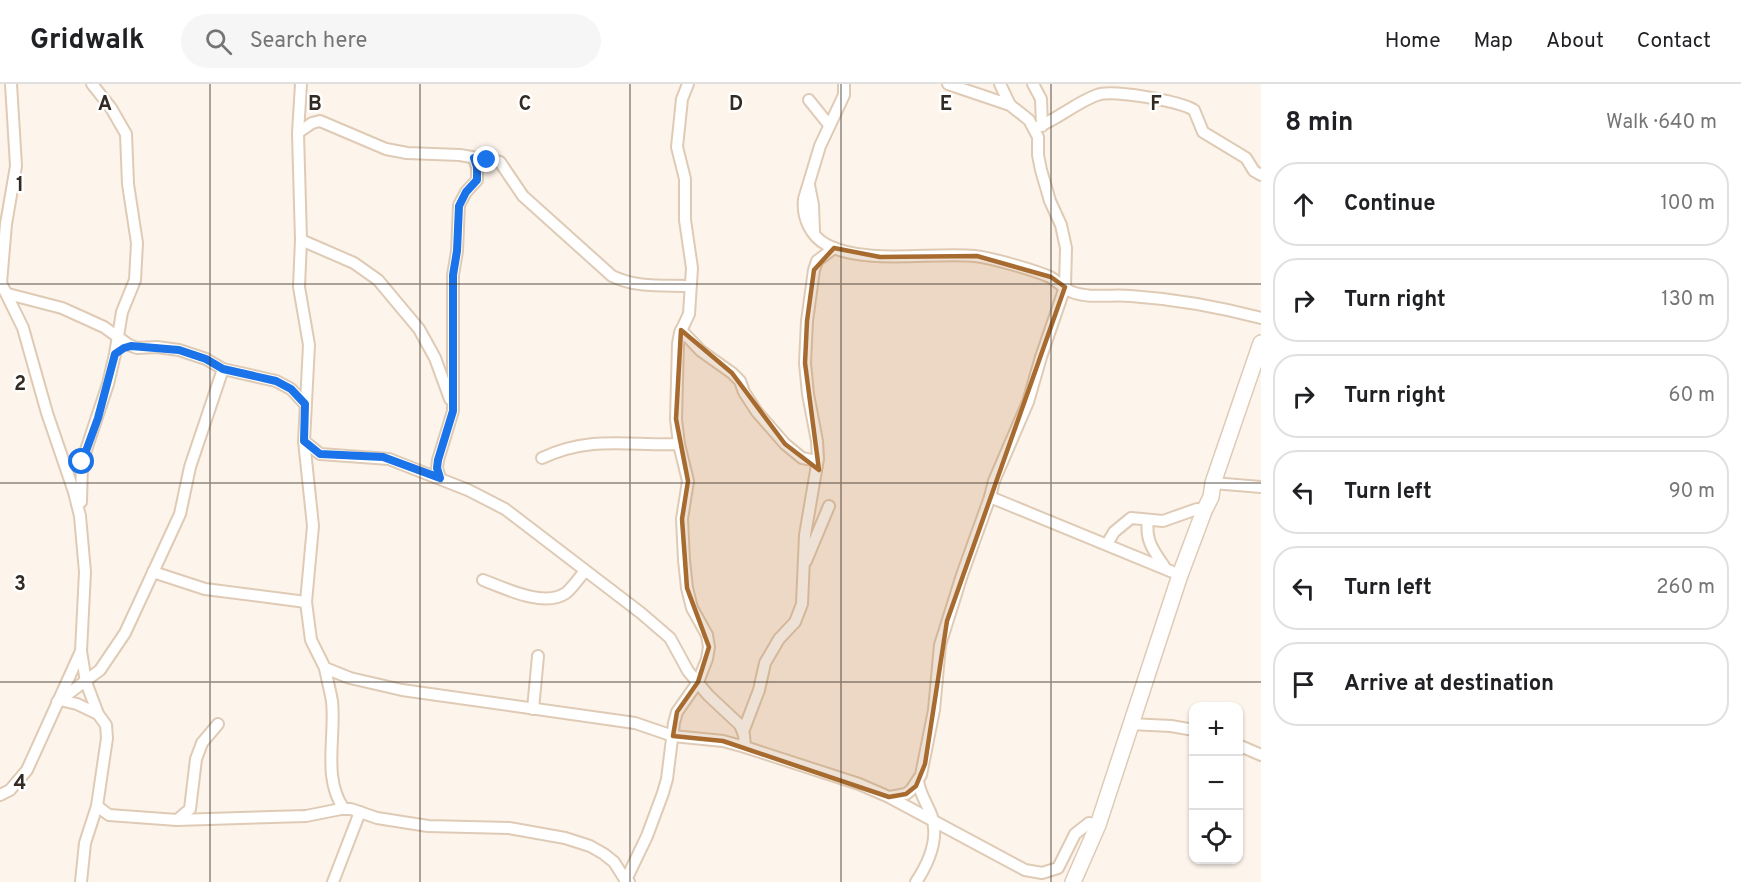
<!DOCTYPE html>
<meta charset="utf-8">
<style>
:root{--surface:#fff;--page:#f6f6f6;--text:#202124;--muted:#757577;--line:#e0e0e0}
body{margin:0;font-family:Overpass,sans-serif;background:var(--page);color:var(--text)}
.controls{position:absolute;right:18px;bottom:18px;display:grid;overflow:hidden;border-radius:12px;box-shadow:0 2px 4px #0004}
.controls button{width:54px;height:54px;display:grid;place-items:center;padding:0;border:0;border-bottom:2px solid var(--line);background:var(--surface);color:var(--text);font:30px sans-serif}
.stop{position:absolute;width:18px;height:18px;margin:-14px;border:4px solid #1a73e8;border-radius:50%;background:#fff}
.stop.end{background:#1a73e8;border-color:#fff;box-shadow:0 2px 6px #0008}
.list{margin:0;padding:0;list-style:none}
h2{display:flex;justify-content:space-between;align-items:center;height:78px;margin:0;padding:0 24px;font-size:26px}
h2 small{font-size:20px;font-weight:400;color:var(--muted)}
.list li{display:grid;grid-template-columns:39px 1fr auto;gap:18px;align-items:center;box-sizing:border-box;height:84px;margin:0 12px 12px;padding:0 12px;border:2px solid var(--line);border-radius:24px}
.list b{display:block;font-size:22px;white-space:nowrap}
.list em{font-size:20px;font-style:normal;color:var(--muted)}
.icon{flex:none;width:33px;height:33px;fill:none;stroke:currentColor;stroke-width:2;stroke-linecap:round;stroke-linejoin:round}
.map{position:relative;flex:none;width:1261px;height:798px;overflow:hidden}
header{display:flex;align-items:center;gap:36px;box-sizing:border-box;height:84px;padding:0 30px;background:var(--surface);border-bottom:2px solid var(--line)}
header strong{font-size:28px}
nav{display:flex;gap:33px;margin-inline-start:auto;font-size:21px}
.search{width:420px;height:54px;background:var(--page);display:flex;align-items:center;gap:15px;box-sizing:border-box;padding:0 21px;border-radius:33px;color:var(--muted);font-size:22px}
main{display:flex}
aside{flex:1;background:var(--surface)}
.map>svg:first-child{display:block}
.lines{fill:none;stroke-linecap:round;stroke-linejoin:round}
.minor-casing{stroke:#dfcbb5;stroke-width:14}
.secondary-casing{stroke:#dfcbb5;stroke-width:18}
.minor{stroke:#fff;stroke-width:10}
.secondary{stroke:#fff;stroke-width:15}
.route{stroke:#1a73e8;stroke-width:8}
.marked{fill:#a86b2f;fill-opacity:0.2;stroke:#a86b2f;stroke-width:4.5;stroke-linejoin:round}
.grid{fill:none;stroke:#332b23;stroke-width:1.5;stroke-opacity:0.55}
.grid-label{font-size:20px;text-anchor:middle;font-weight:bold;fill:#332b23;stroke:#fff;stroke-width:5;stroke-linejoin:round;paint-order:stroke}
</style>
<header>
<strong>Gridwalk</strong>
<div class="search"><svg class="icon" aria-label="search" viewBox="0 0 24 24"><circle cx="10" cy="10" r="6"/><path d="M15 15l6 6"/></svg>Search here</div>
<nav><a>Home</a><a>Map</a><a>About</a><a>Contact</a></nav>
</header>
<main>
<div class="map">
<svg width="1261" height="798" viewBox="0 0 1261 798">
<rect width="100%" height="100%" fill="#fdf4ec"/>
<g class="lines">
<g class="minor-casing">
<g id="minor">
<polyline points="301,0 298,49 301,156 299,203 309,261 304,357 313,442 306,518 311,556 325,584 350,594 402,606 635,639 673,652 723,657 745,663 859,700 889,713 1025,786 1042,789 1058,784 1075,750 1089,739 1098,741"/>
<path d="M844 0V11L820 62 804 115C802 133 810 152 827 161 865 181 931 168 975 172 992 174 1034 186 1050 193 1058 197 1064 206 1072 208 1090 215 1113 210 1131 212 1174 215 1219 223 1261 234"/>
<polyline points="1000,0 1010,21"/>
<polyline points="1033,0 1041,15 1042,42"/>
<polyline points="809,16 829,41"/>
<path d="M1035 44C1057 36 1075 19 1097 11 1112 5 1179 17 1194 26L1203 48 1246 74 1254 87 1261 91"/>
<path d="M299 48 312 39 320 37 386 65 407 69 460 71 500 78 523 112 612 192C636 204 663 201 690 202"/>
<polyline points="809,101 813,121 814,148"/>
<polyline points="301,156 354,179 378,196 419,245 435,274 450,315"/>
<polyline points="0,197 23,244 47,329 74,408 80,432 85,488 81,567 27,686 10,706 0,711"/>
<polyline points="1,199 6,140 16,82 11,0"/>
<polyline points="8,210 62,224 104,243 129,261 137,264 157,263 179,266 206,275 223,285 276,297 291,305 305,320"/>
<polyline points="681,246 701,267 732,289 740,297 744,308 757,328 785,360 802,374 817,377"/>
<polyline points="304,357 320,370 389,375 468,406 505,425 641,529 670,554 688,587 708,611 740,641 744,651 745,663"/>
<path d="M542 374C590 351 629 362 679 360"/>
<polyline points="440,394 437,384 438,376 453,327 453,191 457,167 459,121 466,108 477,96 477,83 474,74"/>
<polyline points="1213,399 1261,403"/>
<polyline points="990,413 1180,491"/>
<polyline points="81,418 82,378 108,300 115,270 122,228 135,196 137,159 128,100 126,50 111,24 92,0"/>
<path d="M1148 436C1145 456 1153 466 1164 482"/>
<polyline points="1107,460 1114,448 1131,434 1163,437 1197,425 1204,427"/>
<polyline points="806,477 829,422"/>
<polyline points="153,488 205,505 306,518"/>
<path d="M483 496C504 504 544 524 566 509 573 503 579 494 585 487"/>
<polyline points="81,567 86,598 98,630 106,641 107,654 97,722 85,759 81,798"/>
<path d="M325 584C327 595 330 606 332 617 336 653 322 694 344 725"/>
<polyline points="60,616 100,586 125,549 180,430 190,383 223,285"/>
<polyline points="57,618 60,616 77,620 98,630"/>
<polyline points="533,625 538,572"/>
<polyline points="1130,640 1171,642 1194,646"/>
<polyline points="743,648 759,606 765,579 779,555 795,538 802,520 805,451 818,375 817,357 808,310 805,279 807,237 814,186 817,177 834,164"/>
<polyline points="1238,661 1261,671"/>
<polyline points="890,713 906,710 911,706 921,691 934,626 940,561 962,491 990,413 994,397 1028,318 1041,273 1065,203 1066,164 1061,141 1050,117 1041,86 1038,71 1038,53 1029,36 1010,21 948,0"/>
<polyline points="97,722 109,731 177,736 306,732 341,725 351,725 377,734 428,742 509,744 565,754 590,762 604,770 614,778 626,797 629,798"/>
<polyline points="177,736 190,725 196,675 202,659 218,640"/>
<polyline points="333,798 360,728"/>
<polyline points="625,798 647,752 663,709 667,695 674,639 677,628 698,598 707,575 709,563 707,551 692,524 687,504 684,476 682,435 688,397 679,360 676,335 678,260 680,249 689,230 692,184 685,136 685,95 677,63 682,15 688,0"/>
<path d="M916 798C928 780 939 755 932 733 928 721 920 711 918 697"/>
</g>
</g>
<g class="secondary-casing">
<polyline id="secondary" points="1073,798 1098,741 1180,491 1204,427 1211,413 1213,399 1261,259"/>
</g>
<use href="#minor" class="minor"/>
<use href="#secondary" class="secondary"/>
</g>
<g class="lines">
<polyline class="route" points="82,378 98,334 115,270 124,264 131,262 179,266 206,275 223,285 276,297 291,305 305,320 304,357 320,370 383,373 440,394 437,384 438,376 453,327 453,191 457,167 459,122 466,108 477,96 477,83 474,74 487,76"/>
</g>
<path class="marked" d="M834 164 880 173 977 172 1051 193 1065 203 947 537 925 680 916 702 906 710 889 713 723 657 673 652 677 628 698 598 709 563 687 504 682 435 688 397 676 335 681 246 732 289 785 360 819 386 805 279 807 237 814 186Z"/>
<path class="grid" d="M210 0V798M420 0V798M630 0V798M841 0V798M1051 0V798M0 200H1261M0 399H1261M0 598H1261"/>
<g class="grid-label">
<text x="105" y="26">A</text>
<text x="315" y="26">B</text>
<text x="525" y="26">C</text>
<text x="736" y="26">D</text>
<text x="946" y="26">E</text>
<text x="1156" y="26">F</text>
<text x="20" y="107">1</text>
<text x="20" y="306">2</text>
<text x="20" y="506">3</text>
<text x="20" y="705">4</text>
</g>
</svg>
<div class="controls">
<button>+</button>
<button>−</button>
<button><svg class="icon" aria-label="locate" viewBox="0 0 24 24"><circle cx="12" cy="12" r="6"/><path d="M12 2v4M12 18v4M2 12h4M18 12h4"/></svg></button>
</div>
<div class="stop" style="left:82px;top:378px"></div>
<div class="stop end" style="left:487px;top:76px"></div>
</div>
<aside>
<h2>8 min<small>Walk · 640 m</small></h2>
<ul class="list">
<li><svg class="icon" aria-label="ahead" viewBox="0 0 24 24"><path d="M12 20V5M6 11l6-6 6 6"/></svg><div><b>Continue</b></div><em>100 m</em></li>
<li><svg class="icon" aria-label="right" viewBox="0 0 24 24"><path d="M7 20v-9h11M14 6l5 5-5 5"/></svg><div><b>Turn right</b></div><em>130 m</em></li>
<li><svg class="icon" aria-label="right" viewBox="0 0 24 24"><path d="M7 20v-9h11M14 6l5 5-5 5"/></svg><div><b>Turn right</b></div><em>60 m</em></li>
<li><svg class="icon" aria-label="left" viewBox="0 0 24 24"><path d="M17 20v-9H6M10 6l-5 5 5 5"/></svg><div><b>Turn left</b></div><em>90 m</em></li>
<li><svg class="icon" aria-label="left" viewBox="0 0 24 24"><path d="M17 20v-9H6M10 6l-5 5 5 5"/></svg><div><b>Turn left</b></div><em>260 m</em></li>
<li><svg class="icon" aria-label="arrive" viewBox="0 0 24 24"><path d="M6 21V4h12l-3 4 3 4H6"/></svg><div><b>Arrive at destination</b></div></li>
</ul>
</aside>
</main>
